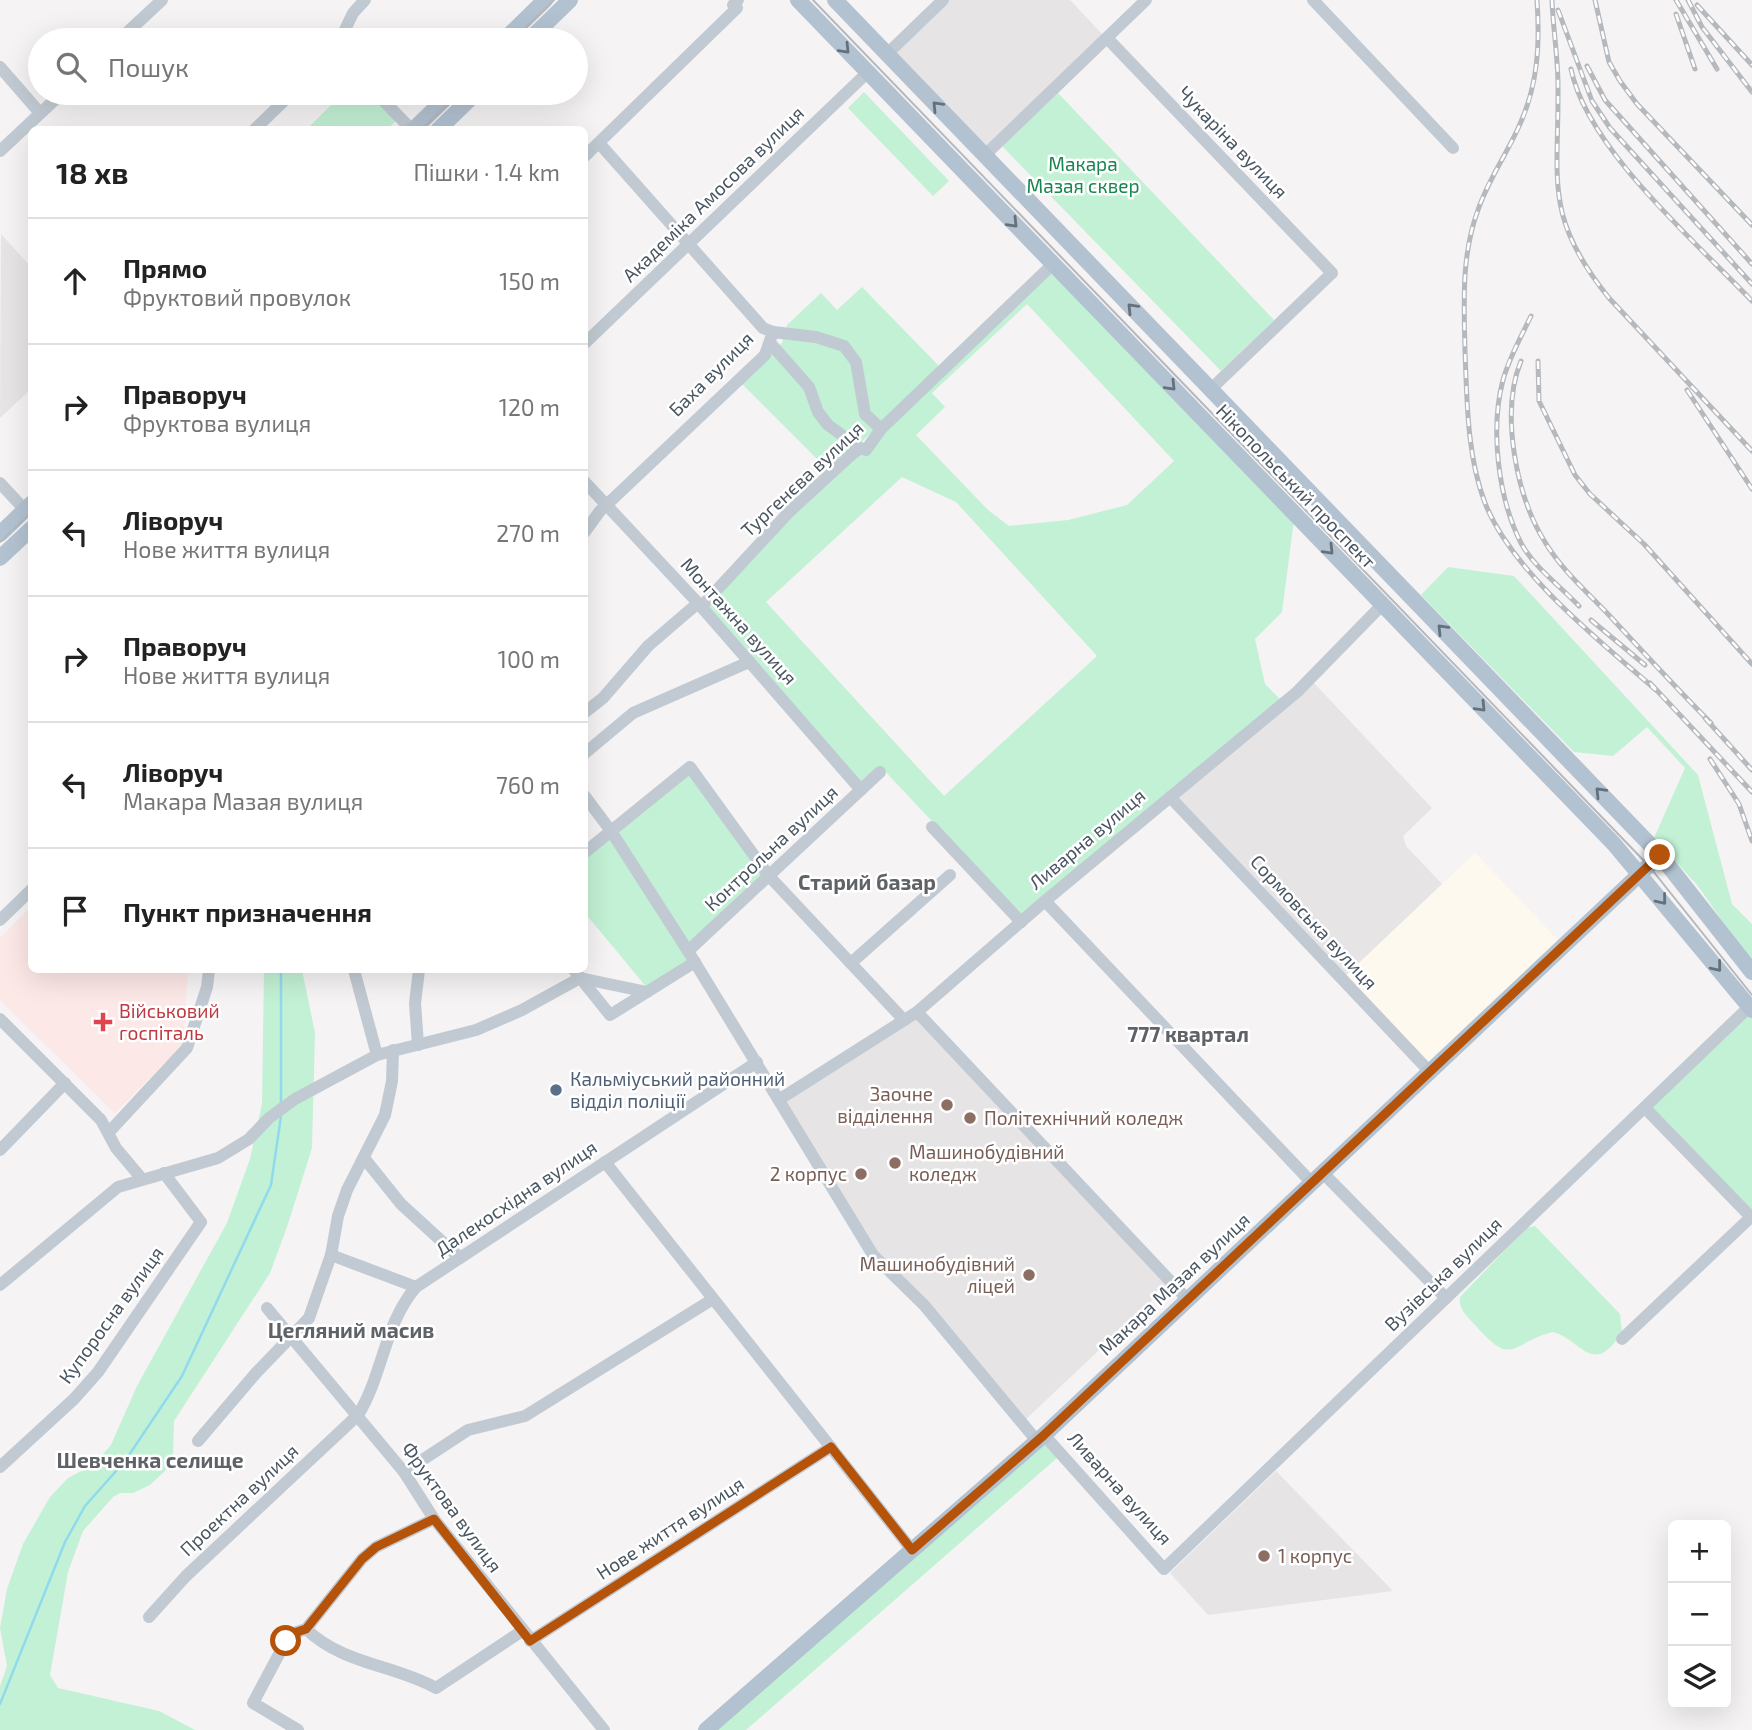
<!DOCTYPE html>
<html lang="uk">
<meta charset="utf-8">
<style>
:root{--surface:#fff;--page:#f2f2f2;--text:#222;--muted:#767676;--line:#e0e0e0}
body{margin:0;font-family:"Exo 2",sans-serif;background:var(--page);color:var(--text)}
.controls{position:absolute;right:21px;bottom:21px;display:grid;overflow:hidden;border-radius:10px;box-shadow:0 7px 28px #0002}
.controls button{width:63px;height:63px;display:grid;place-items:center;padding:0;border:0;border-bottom:2px solid var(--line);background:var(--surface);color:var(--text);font:35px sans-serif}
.stop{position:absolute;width:21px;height:21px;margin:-16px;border:5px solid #b45309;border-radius:50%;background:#fff}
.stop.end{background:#b45309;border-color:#fff;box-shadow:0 2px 7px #0008}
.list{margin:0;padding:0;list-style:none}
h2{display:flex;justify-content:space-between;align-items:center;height:91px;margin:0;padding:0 28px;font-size:30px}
h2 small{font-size:23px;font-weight:400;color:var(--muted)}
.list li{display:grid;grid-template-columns:46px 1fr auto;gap:21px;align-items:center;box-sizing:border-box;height:126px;padding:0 28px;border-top:2px solid var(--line)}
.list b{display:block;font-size:26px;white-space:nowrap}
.list p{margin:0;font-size:23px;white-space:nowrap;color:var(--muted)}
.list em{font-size:23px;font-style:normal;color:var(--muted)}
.icon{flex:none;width:38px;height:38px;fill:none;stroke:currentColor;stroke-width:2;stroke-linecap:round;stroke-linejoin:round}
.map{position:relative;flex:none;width:1752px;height:1730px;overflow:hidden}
.search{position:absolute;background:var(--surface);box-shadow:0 7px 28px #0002;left:28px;top:28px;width:560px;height:77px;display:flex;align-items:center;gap:18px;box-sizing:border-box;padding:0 24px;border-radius:38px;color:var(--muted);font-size:26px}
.panel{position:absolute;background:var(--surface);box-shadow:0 7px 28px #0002;left:28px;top:126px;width:560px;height:847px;border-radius:10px}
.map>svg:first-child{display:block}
.commercial{fill:#fdf9ef}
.education{fill:#e6e4e5}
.medical{fill:#fce8e6}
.green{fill:#c3f1d5;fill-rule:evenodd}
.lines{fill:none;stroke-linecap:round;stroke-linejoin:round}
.stream{stroke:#90daee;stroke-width:2.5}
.minor{stroke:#c1cad2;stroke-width:12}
.major{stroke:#b3c2d1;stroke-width:16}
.tram{stroke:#b5b8bd;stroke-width:2}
.rail-casing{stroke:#b5b8bd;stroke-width:5}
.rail{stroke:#fff;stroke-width:2.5;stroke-dasharray:8;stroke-linecap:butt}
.oneway{stroke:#64717d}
.route{stroke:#b45309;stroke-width:9}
.health-dot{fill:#e0444e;stroke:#fff;stroke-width:2.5}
.service-dot{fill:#5c6f8a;stroke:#fff;stroke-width:2.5}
.education-dot{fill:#8d6e63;stroke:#fff;stroke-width:2.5}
.labels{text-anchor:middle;stroke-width:5;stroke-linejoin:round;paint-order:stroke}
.street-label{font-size:19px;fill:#4a5661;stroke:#fff}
.park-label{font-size:19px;fill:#17864f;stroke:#fff}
.health-label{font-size:19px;fill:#be3a42;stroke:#fff;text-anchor:start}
.service-label{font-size:19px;fill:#4e5e75;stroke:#fff;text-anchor:start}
.education-label{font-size:19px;fill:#785e54;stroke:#fff;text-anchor:end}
.neighbourhood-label{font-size:21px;font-weight:bold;fill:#5f6368;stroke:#fff}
</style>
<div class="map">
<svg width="1752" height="1730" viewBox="0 0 1752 1730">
<rect width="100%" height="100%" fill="#f5f3f3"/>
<polygon class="commercial" points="1475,853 1562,944 1431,1067 1345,976"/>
<g class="education">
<polygon points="948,0 1070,0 1104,36 985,151 891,54"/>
<polygon points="1,234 31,267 32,388 0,418"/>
<polygon points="1313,682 1432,808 1403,836 1406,846 1442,884 1345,976 1177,797"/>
<polygon points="917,1017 1168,1285 1025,1420 876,1253 785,1100"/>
<polygon points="1276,1471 1393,1591 1208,1615 1170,1573"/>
</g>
<polygon class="medical" points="31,907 32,970 188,970 183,1044 115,1113 0,1000 0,938"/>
<g class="green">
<polygon points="864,92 949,181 933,196 848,108"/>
<polygon points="343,93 374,93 399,118 387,129 306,130"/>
<polygon points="1058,93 1274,320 1221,371 1002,146"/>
<path d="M1053 269 1294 520 1282 612 1255 639 1265 684 1281 700 1021 916 881 767 862 785 706 607 791 517ZM1027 304 1174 461 1127 505 1068 520 1009 526 988 510 916 435 945 407 932 393ZM902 477 956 502 1097 656 944 796 766 602Z"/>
<polygon points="862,287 940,367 830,472 741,383 782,343 787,325 821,293 837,310"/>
<polygon points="1448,567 1514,576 1698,775 1732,904 1752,924 1752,964 1698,886 1654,838 1685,768 1647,727 1613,756 1574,752 1421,595"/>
<polygon points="690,770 767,875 689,948 614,831"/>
<polygon points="611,834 692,962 648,989 585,913 584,856"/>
<polygon points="264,970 302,970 315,1033 312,1148 287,1227 270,1273 174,1421 173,1454 165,1471 150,1485 133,1493 120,1493 113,1497 83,1531 68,1572 50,1675 58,1688 159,1711 195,1730 0,1730 0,1686 7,1666 0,1628 7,1589 23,1544 50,1497 68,1478 93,1465 111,1445 137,1386 227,1223 250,1159 262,1104"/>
<polygon points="1749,1012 1752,1016 1752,1214 1649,1108"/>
<path d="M1535 1226 1620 1314 1622 1332C1593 1379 1581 1339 1553 1332 1511 1342 1514 1369 1476 1326 1468 1317 1458 1310 1460 1297L1526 1228Z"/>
<polygon points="1042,1441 1057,1458 746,1730 710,1730"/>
</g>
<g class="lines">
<g class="stream">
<polyline points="281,1103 281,970"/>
<polyline points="0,1704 65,1542 85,1506 125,1461 182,1376 271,1185 281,1116"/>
</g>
<g class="minor">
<polyline points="1313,0 1453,148"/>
<polyline points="1107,38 1332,273 1211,389"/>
<polyline points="119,40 162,0"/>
<polyline points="340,40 353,13 365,0"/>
<polyline points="887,54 943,0"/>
<polyline points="0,67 40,113"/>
<polyline points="376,93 412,130"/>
<polyline points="254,130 292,93"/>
<polyline points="599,143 763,328 773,332"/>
<polyline points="0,151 62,93"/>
<polyline points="985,155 1146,0"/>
<polyline points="584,157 737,8 733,5 738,0"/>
<polyline points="584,344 868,72"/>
<polyline points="771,344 809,387 818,412 828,425 860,448"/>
<polyline points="584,481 698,603 861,790"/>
<polyline points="0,483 25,510"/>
<polyline points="584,533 600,511 765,355 773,332 816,337 844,346 856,362 865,414 881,429"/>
<polyline points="701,607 789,512 851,455 860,448 866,450 881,429 1053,264"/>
<polyline points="584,713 603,698 648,646 698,603"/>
<polyline points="584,754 633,713 749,662"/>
<polyline points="584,795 611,831 688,951 873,1255 924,1305 1037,1441"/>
<polyline points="1170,797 1430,1072"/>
<polyline points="932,827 1021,922"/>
<polyline points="584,853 690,767 769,876 904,1020"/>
<polyline points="1045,901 1312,1183"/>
<polyline points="0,920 32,889"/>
<polyline points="688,951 880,772"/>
<polyline points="851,963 950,875"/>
<polyline points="354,970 377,1055"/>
<polyline points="574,970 610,1015 695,962"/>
<polyline points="580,978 647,992"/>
<polyline points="917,1012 1188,1300"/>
<polyline points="0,1019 101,1120 116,1148 142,1179"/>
<polyline points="418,1045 415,1003 419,970"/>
<polyline points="780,1099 917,1012 1045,901 1297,692 1382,605"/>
<polyline points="1645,1108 1752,1218"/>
<polyline points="110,1131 187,1048 207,987 209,970"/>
<polyline points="0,1150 65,1083"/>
<polyline points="364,1158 401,1204 460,1258"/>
<polyline points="605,1162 912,1550"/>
<polyline points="1323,1173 1446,1298"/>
<polyline points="331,1255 416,1287"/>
<polyline points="0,1285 118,1187 218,1158 249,1139 269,1118 295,1099 377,1055 476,1030 522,1010 580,978"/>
<polyline points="267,1308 404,1472 434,1519 604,1730"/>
<polyline points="1622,1339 1751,1217"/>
<polyline points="1044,1435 1164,1569 1749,1007"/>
<polyline points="198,1441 256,1373 309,1318 331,1255 338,1216 347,1190 385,1115 392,1081 393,1050"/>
<polyline points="0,1467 74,1399 98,1372 201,1222 164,1173"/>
<polyline points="404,1472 468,1430 525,1416 713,1299"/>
<path d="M149 1617 186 1576 358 1415C383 1375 384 1324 416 1287L757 1062"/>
<path d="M306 1629C342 1664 395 1665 436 1688L522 1631"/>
<polyline points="530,1641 831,1447"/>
<polyline points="298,1730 253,1703 286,1641 294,1633 306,1629 362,1559 376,1547 434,1519"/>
</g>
<g class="major">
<polyline points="798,0 1614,844 1752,1010"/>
<polyline points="835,0 1660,855 1752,972"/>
<polyline points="504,40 545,0"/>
<polyline points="529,40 570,0"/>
<polyline points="413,130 451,93"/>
<polyline points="438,130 476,93"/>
<polyline points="0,534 32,503"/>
<polyline points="0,558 32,528"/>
<polyline points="706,1730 1044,1435 1660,855"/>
</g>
<g class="tram">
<polyline points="813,0 1649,866 1752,995"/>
<polyline points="513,40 554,0"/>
<polyline points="421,130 459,93"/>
<polyline points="0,542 32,512"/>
</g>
<g class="rail-casing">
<g id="rail">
<path d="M1537 0C1540 44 1538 84 1520 124 1507 154 1488 180 1478 210 1461 256 1464 303 1465 351 1467 401 1467 456 1485 503 1512 572 1601 642 1656 690"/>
<path d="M1552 0C1553 29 1558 57 1558 86 1559 181 1543 216 1609 298L1752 451"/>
<polyline points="1595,0 1609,62 1620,81 1637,104 1752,225"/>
<polyline points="1676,0 1717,69"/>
<polyline points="1688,0 1702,27 1752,92"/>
<polyline points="1697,5 1752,65"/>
<polyline points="1558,10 1592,101 1610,128 1752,284"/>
<polyline points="1676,14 1695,69"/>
<polyline points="1587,66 1605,100 1752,264"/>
<path d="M1571 69C1587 148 1695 241 1752 301"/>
<path d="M1531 316C1521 337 1509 358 1503 380 1490 429 1498 498 1521 543 1533 566 1561 587 1579 606"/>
<path d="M1521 361C1500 412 1516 496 1545 542 1561 569 1586 591 1608 614 1642 651 1676 688 1711 723"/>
<polyline points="1538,361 1539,401 1575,475 1590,494 1644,544 1752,664"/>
<polyline points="1687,390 1752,489"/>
<polyline points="1591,620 1645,665"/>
<polyline points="1650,683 1752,792"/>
<polyline points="1705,718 1752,770"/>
<polyline points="1710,759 1739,804 1752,841"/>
</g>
</g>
<use href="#rail" class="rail"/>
</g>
<defs><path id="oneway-chevron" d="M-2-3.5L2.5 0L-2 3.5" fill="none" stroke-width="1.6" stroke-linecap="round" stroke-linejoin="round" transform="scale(1.75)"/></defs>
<g class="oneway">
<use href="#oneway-chevron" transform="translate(845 49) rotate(46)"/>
<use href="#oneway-chevron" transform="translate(937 106) rotate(-134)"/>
<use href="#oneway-chevron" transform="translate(1013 223) rotate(46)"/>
<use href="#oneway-chevron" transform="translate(1132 308) rotate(-134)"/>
<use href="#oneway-chevron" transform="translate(1171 386) rotate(46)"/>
<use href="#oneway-chevron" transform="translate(1329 550) rotate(46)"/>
<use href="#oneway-chevron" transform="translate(1442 629) rotate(-134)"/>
<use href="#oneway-chevron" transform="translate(1481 707) rotate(46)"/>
<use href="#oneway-chevron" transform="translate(1600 792) rotate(-134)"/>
<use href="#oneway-chevron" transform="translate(1662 900) rotate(51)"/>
<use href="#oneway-chevron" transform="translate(1717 967) rotate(51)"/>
</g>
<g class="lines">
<polyline class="route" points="286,1641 294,1633 306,1629 362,1559 376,1547 434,1519 530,1641 831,1447 912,1550 1044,1435 1660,855"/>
</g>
<path class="health-dot" d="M99.5 1011.5h7v7h7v7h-7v7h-7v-7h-7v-7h7z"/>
<circle class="service-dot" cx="556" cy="1090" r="7"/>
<g class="education-dot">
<circle cx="947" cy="1105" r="7"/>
<circle cx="970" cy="1118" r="7"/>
<circle cx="895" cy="1163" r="7"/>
<circle cx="861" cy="1174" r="7"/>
<circle cx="1029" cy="1275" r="7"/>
<circle cx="1264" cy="1556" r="7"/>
</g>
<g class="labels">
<g class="street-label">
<text transform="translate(1233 142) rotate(46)" y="7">Чукаріна вулиця</text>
<text transform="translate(713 194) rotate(-44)" y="7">Академіка Амосова вулиця</text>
<text transform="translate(711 374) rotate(-45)" y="7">Баха вулиця</text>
<text transform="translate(802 479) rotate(-43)" y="7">Тургенєва вулиця</text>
<text transform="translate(1296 486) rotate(46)" y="7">Нікопольський проспект</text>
<text transform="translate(739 621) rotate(48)" y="7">Монтажна вулиця</text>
<text transform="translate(1087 839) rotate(-40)" y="7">Ливарна вулиця</text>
<text transform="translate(771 848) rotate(-43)" y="7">Контрольна вулиця</text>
<text transform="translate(1314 922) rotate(47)" y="7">Сормовська вулиця</text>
<text transform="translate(516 1198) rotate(-34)" y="7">Далекосхідна вулиця</text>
<text transform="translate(1443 1274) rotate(-44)" y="7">Вузівська вулиця</text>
<text transform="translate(1174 1284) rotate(-43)" y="7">Макара Мазая вулиця</text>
<text transform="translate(111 1315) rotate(-54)" y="7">Купоросна вулиця</text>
<text transform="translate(1120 1488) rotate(48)" y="7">Ливарна вулиця</text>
<text transform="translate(239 1500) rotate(-43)" y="7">Проектна вулиця</text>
<text transform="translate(452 1507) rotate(54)" y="7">Фруктова вулиця</text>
<text transform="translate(670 1528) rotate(-33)" y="7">Нове життя вулиця</text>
</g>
<g class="park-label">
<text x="1083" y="171">Макара<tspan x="1083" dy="22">Мазая сквер</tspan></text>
</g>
<g class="health-label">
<text x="119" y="1018">Військовий<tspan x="119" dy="22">госпіталь</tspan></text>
</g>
<g class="service-label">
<text x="570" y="1086">Кальміуський районний<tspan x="570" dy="22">відділ поліції</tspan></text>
</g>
<g class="education-label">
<text x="933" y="1101">Заочне<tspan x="933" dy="22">відділення</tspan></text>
<text x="984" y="1125" text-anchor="start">Політехнічний коледж</text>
<text x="909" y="1159" text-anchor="start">Машинобудівний<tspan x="909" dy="22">коледж</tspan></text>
<text x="847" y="1181">2 корпус</text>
<text x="1015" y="1271">Машинобудівний<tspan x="1015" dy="22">ліцей</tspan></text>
<text x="1278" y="1563" text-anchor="start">1 корпус</text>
</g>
<g class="neighbourhood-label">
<text x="867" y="890">Старий базар</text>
<text x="1188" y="1042">777 квартал</text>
<text x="351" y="1338">Цегляний масив</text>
<text x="150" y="1468">Шевченка селище</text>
</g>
</g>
</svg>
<div class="controls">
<button>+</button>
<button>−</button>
<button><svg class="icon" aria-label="layers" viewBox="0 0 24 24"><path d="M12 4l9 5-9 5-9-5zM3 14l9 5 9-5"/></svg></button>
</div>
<div class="stop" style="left:286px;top:1641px"></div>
<div class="stop end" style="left:1660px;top:855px"></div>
<div class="search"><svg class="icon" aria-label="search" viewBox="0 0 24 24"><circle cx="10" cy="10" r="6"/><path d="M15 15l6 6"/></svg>Пошук</div>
<section class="panel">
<h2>18 хв<small>Пішки · 1.4 km</small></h2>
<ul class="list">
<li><svg class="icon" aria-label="ahead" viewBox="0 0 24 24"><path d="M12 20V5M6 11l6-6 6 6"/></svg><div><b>Прямо</b><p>Фруктовий провулок</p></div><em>150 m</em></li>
<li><svg class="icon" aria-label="right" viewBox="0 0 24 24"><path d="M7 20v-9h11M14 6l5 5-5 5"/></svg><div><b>Праворуч</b><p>Фруктова вулиця</p></div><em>120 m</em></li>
<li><svg class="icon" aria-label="left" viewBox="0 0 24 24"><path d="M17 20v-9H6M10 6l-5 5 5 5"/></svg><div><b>Ліворуч</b><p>Нове життя вулиця</p></div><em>270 m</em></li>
<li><svg class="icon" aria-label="right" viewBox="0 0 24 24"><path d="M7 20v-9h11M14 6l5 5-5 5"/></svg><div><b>Праворуч</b><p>Нове життя вулиця</p></div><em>100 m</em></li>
<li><svg class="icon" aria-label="left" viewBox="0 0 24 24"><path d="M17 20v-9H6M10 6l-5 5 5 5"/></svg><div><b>Ліворуч</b><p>Макара Мазая вулиця</p></div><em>760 m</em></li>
<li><svg class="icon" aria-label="arrive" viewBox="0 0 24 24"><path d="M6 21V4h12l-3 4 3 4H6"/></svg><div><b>Пункт призначення</b></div></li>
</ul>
</section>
</div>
